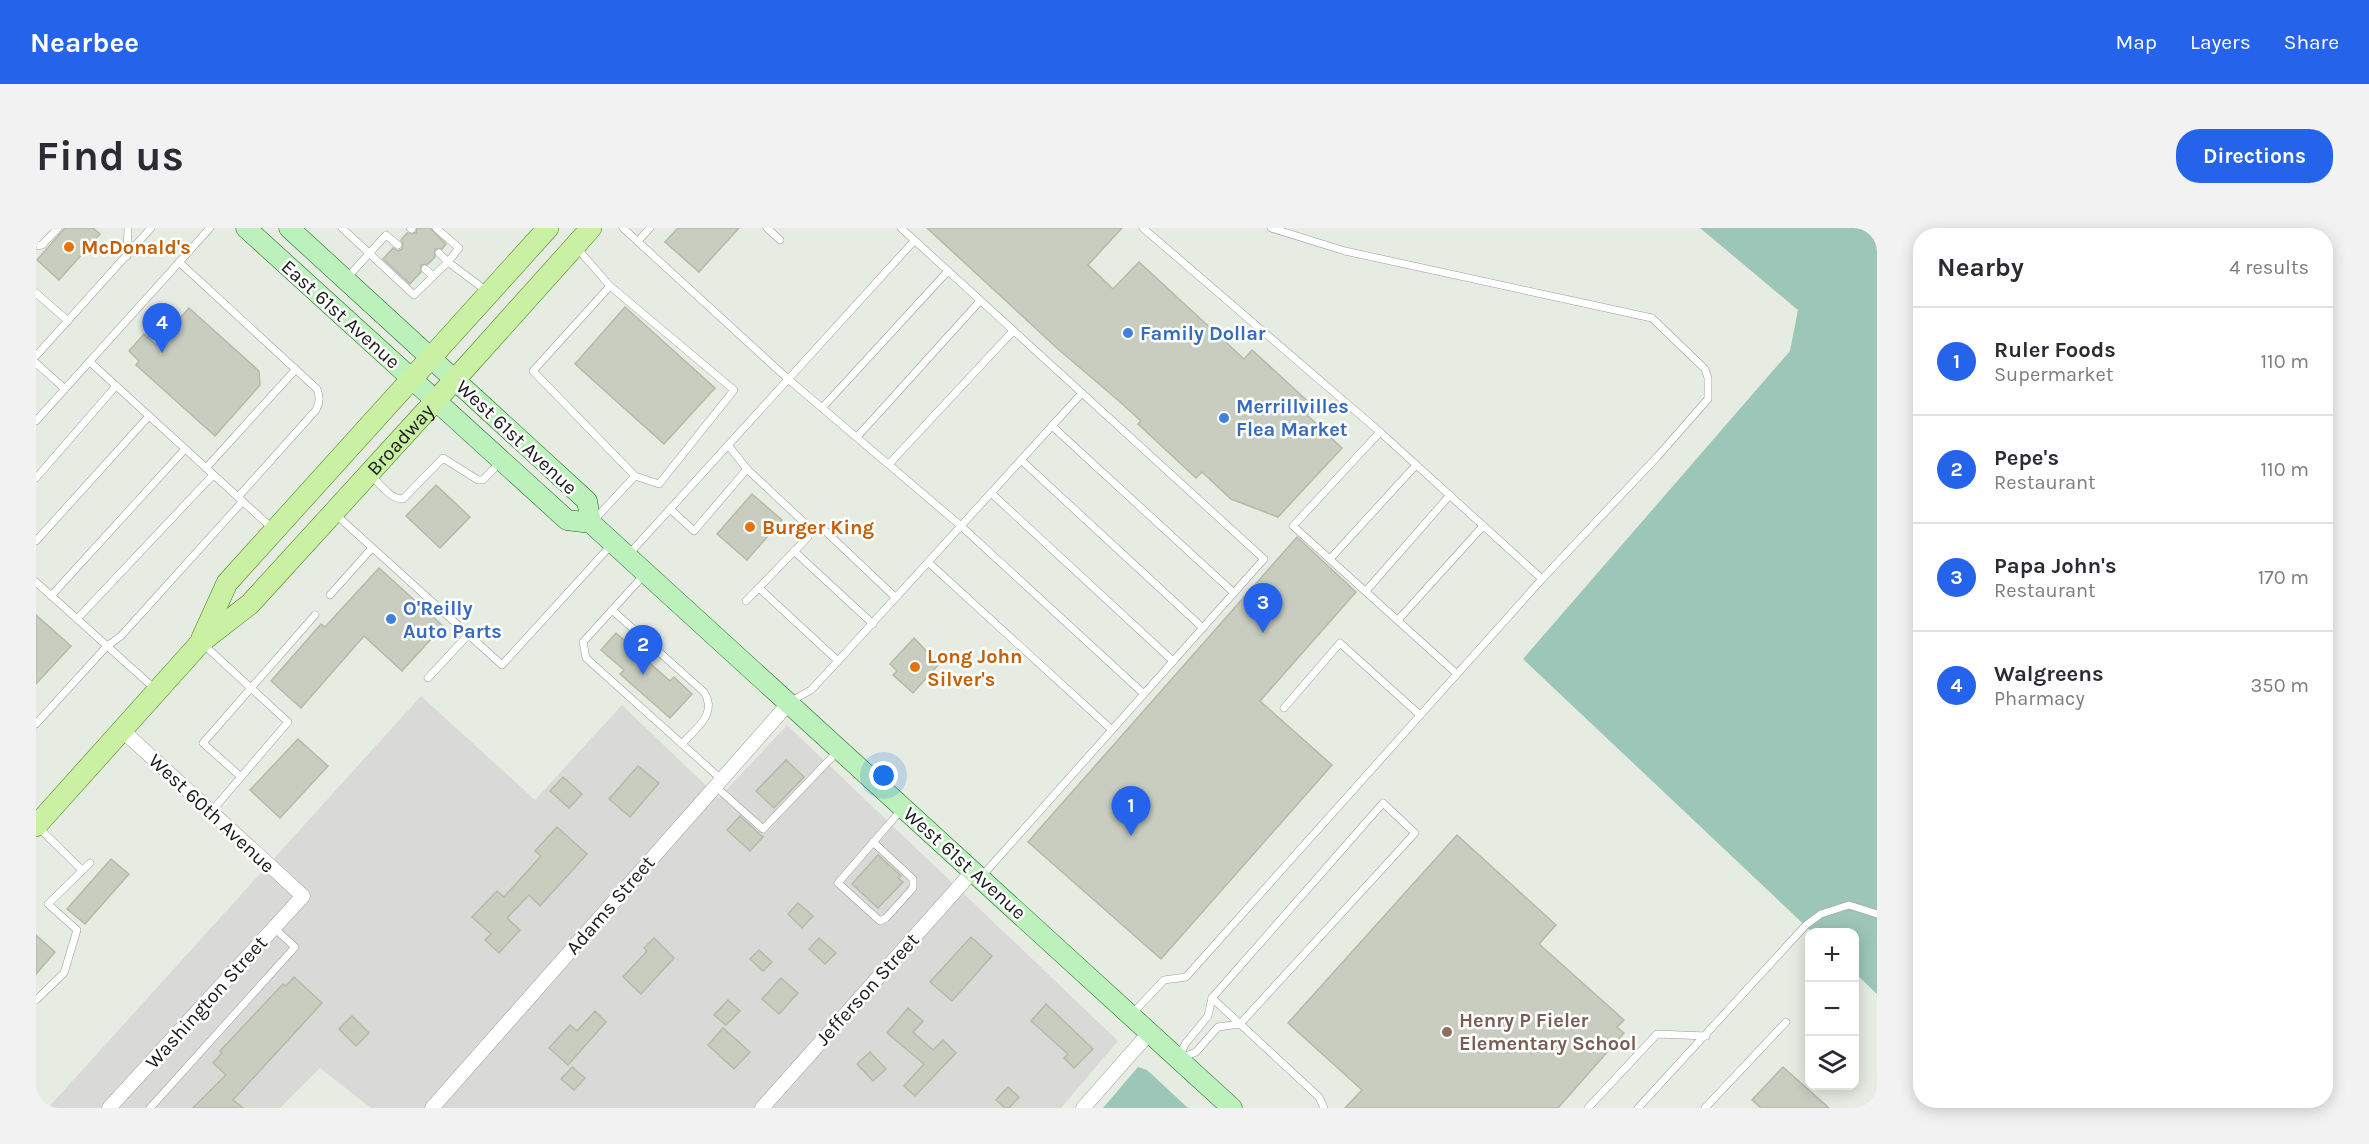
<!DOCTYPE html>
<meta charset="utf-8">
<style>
:root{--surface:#fff;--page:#f2f2f3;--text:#2b2b33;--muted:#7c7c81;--line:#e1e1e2;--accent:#2563eb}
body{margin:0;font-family:Karla,sans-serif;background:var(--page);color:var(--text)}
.controls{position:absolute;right:18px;bottom:18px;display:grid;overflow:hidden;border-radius:12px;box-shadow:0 3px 15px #0003}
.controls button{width:54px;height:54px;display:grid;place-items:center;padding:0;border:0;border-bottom:2px solid var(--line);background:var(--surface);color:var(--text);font:30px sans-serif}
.you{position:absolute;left:848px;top:548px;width:21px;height:21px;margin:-15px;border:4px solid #fff;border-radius:50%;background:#1a73e8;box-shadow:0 0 0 9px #1a73e833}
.badge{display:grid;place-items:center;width:39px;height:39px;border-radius:50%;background:var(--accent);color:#fff;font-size:20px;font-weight:700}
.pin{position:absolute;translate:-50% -50px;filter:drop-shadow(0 2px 3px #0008)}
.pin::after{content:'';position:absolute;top:32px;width:21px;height:18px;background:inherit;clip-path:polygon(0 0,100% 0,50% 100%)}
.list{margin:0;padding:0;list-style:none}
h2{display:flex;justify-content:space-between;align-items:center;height:78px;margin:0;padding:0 24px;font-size:26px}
h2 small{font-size:20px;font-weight:400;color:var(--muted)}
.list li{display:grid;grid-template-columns:39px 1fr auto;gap:18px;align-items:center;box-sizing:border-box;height:108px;padding:0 24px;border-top:2px solid var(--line)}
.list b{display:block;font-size:22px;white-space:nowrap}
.list p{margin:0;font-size:20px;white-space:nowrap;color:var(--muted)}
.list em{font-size:20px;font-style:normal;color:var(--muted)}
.icon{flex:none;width:33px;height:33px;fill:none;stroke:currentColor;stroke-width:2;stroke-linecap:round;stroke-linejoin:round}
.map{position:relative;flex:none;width:1841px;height:880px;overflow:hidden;border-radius:24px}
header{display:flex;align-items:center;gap:36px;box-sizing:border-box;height:84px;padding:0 30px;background:var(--accent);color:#fff}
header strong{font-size:28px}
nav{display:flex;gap:33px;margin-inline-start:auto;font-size:21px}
.intro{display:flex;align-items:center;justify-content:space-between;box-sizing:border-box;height:144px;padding:0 36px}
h1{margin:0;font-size:42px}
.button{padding:15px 27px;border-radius:24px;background:var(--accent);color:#fff;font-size:21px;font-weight:700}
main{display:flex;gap:36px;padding:0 36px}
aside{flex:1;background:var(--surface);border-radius:24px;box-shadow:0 3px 15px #0003}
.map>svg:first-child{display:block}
.residential{fill:#d9d9d8}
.forest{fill:#9cc6b7}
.building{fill:#c8cdc0;stroke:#b3bba6;stroke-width:1.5}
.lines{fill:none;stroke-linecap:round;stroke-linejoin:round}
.service-casing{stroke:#9c9c9c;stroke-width:8}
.minor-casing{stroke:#9c9c9c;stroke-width:15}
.secondary-casing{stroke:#116315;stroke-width:21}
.primary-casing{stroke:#3d8112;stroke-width:22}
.service{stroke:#fff;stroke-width:7}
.minor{stroke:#fff;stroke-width:14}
.secondary{stroke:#bcf1bb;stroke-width:20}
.primary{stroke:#c9f0a3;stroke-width:21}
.food-dot{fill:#e8710a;stroke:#fff;stroke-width:2}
.shop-dot{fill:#3f7fe0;stroke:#fff;stroke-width:2}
.education-dot{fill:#8d6e63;stroke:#fff;stroke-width:2}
.labels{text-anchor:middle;stroke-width:5;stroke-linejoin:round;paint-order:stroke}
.food-label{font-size:20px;font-weight:bold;fill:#c56008;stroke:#fff;text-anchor:start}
.street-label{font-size:20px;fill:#1b1b1b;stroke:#fff}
.shop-label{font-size:20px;font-weight:bold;fill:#366cbe;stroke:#fff;text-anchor:start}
.education-label{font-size:20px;font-weight:bold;fill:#785e54;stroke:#fff;text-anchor:start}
</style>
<header>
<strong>Nearbee</strong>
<nav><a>Map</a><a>Layers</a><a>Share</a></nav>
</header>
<div class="intro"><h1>Find us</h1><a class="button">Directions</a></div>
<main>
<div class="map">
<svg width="1841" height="880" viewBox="0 0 1841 880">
<rect width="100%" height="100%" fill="#e6ece2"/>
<polygon class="residential" points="385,468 499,572 586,477 683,570 751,497 1082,813 1025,880 335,880 284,840 244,880 12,880"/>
<g class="forest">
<polygon points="1664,0 1841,0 1841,766 1819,745 1818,704 1776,704 1487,431 1754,123 1762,82"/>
<polygon points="1102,839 1111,842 1152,880 1067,880"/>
</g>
<g class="building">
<polygon points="29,0 57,0 64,6 23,52 1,32"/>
<polygon points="381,0 394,0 410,16 406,21 399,21 399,29 392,36 385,37 385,44 374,56 347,31 357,20 362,23 366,21 367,16 365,12 371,5 380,5"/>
<polygon points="642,0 703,0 663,44 629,14"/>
<polygon points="891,0 1086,0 1052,37 1077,61 1103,34 1208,131 1216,122 1278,179 1271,187 1306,220 1242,289 1195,271 1166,244 1160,250 1102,196 1105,193 1083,173 1022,121"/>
<polygon points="589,79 679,160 628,216 539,136"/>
<polygon points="153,80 223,143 224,157 179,208 100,137 103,133 93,123 108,106 120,117"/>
<polygon points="400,257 434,289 404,320 370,288"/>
<polygon points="716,266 746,292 711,332 681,306"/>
<polygon points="1261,309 1320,364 1224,473 1296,537 1125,731 992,614"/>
<polygon points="343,340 407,398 366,443 328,408 265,480 235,453 285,396 289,399"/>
<polygon points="0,387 35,418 0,456"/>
<polygon points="580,405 634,453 638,449 656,466 634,490 584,446 588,442 565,422"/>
<polygon points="878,410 903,436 877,465 857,447 861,443 854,436"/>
<polygon points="262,511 292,538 244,590 214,562"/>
<polygon points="750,532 768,549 738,580 720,563"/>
<polygon points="602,538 623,555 594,589 573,571"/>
<polygon points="527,549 546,566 533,580 514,563"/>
<polygon points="704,588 727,609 714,623 691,602"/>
<polygon points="521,599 551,626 504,678 493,667 471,690 484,702 463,725 449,712 455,706 436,689 461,663 468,669 505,628 499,623"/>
<polygon points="1421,607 1520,697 1503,716 1588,792 1581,799 1588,805 1522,880 1309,880 1326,862 1252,795"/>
<polygon points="842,627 865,648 862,650 867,654 842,680 816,656"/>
<polygon points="75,631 93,646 49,696 31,681"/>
<polygon points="762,675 777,688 766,700 752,686"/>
<polygon points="0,707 19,724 0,746"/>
<polygon points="935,709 956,728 916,773 894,754"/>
<polygon points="618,710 638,730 605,766 587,749 611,723 608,720"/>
<polygon points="783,710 800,725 789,736 773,721"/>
<polygon points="723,722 736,734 727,743 714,731"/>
<polygon points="258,749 286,775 197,872 207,880 157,880 190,847 177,835 186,825 184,823 247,756 250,758"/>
<polygon points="745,750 762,765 743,786 726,771"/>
<polygon points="692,772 704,783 690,797 678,787"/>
<polygon points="1010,776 1057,821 1038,840 1028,830 1032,826 995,793"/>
<polygon points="872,780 887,793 877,804 897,822 907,812 920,825 879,868 868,858 888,836 851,805"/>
<polygon points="559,783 570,794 532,837 513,820 534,797 541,803"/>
<polygon points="316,788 333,805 320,818 303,801"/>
<polygon points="687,800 714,824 698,841 672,817"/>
<polygon points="834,824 850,841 837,853 821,836"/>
<polygon points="536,839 549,850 538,862 525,851"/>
<polygon points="1747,839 1793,880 1725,880 1716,872"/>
<polygon points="972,859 983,869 973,880 969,880 960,872"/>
</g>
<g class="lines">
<g class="service-casing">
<g id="service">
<polyline points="306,0 378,67 412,34 452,64"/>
<polyline points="374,0 376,1"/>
<polyline points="400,0 423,20 412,34 403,25"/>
<polyline points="587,0 752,151 925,298 1108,466"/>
<polyline points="731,0 744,12"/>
<polyline points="865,0 1228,331 946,648"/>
<polyline points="1107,0 1344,204 1257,298 1421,446"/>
<polyline points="0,8 7,0"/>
<polyline points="602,13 614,0"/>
<polyline points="0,18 6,17 22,0"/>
<polyline points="541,20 574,58 497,143 599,248 559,291"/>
<polyline points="91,28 92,0"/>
<path d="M143 34 281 161C284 169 284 174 280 182L202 269"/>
<polyline points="389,41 397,48"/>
<polyline points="310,51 350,7 362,17"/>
<polyline points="574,58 698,162 623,256 599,248"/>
<polyline points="0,65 32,93"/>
<polyline points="0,128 115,0"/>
<polyline points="54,134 237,301"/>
<polyline points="0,135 29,161"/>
<polyline points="786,180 912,43"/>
<polyline points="0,193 174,0"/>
<polyline points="1016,198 1198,365"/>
<polyline points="1344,204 1506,351"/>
<polyline points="821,209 944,73"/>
<polyline points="692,217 711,241"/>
<polyline points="985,232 1167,400"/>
<polyline points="853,236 977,103"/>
<polyline points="170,240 260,141"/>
<path d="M335 247C343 255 354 271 367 271L407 230 442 252H447L465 233"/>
<polyline points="0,250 80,158"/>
<polyline points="955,265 1137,433"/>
<polyline points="634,281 658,303 711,241 774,300 772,309 710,373"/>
<polyline points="298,285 466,437 577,315"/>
<polyline points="774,300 784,298 860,370"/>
<polyline points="0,313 113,188"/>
<polyline points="758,323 837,396"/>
<polyline points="593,326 878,13"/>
<polyline points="1294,331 1380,237"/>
<polyline points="892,334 1076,502"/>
<polyline points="608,347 547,414 550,430 685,551"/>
<polyline points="0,354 119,461"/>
<polyline points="723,360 802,433"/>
<polyline points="1330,363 1414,267"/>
<polyline points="294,367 336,320"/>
<polyline points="15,368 149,221"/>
<path d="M576 382 668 464C682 486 660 500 646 516"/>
<polyline points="41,391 177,247"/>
<polyline points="1362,392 1447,298"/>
<polyline points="167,416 252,494 175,584"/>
<polyline points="392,450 432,407"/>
<polyline points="755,473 775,462 802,433 1046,165"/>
<polyline points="1248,480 1304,415 1384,487"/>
<polyline points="0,496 71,418 85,408 206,274"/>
<polyline points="205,549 167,515 279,387"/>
<polyline points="679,558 727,601 802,523"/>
<polygon points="1347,575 1379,605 1204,796 1182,799 1160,824 1143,831 1149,816 1172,788 1176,770"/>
<polyline points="2,599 46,642"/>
<polyline points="837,614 877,651 877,660 850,690 844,693 802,655 866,581"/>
<polyline points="1176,770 1283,869 1288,880"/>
<polyline points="0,772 28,745 41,702 12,676 54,635"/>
<polyline points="1096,786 1128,752 1150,749 1506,351 1621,229 1672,171 1672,150 1669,141 1616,90 1309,23 1235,0"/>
<polyline points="114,880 259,719 238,700"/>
<polyline points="1552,880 1621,806 1670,808"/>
<polyline points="1602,880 1770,697 1785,686 1813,677 1841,686"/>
<polyline points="1669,880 1750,794"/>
</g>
</g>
<g class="minor-casing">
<g id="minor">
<polyline points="73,880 267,668 86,502"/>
<polyline points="396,880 753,475"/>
<polyline points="726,880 937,643"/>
<polyline points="1047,880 1114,804"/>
</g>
</g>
<g class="secondary-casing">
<g id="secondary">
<polyline points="210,0 531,292 555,295 1196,880"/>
<polyline points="253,0 551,273 555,295"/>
</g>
</g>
<g class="primary-casing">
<g id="primary">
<polyline points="166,410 191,355 512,0"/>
<path id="s1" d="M0 598 165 414 214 376 433 136 555 0"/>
</g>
</g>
<use href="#service" class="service"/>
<use href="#minor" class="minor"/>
<use href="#secondary" class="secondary"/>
<use href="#primary" class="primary"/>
</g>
<g class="food-dot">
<circle cx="33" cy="19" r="6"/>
<circle cx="714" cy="299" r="6"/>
<circle cx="879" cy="439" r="6"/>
</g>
<g class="shop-dot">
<circle cx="1092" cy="105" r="6"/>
<circle cx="1188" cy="190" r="6"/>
<circle cx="355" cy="391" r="6"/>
</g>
<circle class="education-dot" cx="1411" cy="804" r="6"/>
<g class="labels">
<g class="food-label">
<text x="45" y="26">McDonald's</text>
<text x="726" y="306">Burger King</text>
<text x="891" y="435">Long John<tspan x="891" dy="23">Silver's</tspan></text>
</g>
<g class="street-label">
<text transform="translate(305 86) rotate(42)" y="7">East 61st Avenue</text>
<text transform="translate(481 209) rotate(43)" y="7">West 61st Avenue</text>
<text dy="7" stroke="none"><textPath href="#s1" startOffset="532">Broadway</textPath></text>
<text transform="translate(176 585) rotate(43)" y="7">West 60th Avenue</text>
<text transform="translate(929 635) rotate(42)" y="7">West 61st Avenue</text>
<text transform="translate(574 677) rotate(-49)" y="7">Adams Street</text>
<text transform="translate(831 761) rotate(-48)" y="7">Jefferson Street</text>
<text transform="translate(170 774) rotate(-48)" y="7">Washington Street</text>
</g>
<g class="shop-label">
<text x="1104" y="112">Family Dollar</text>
<text x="1200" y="185">Merrillvilles<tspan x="1200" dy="23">Flea Market</tspan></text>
<text x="367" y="387">O'Reilly<tspan x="367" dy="23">Auto Parts</tspan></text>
</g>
<g class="education-label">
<text x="1423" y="799">Henry P Fieler<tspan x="1423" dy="23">Elementary School</tspan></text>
</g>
</g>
</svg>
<div class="controls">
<button>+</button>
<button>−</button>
<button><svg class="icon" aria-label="layers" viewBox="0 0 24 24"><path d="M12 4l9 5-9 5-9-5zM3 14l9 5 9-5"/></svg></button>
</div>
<div class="you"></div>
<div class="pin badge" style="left:1095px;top:608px">1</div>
<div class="pin badge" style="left:607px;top:447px">2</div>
<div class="pin badge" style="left:1227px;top:405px">3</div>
<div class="pin badge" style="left:126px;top:125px">4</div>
</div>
<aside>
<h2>Nearby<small>4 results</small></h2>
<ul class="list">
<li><span class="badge">1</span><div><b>Ruler Foods</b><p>Supermarket</p></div><em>110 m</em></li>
<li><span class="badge">2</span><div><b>Pepe's</b><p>Restaurant</p></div><em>110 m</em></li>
<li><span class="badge">3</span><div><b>Papa John's</b><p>Restaurant</p></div><em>170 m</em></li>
<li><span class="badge">4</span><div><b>Walgreens</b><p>Pharmacy</p></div><em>350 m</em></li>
</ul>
</aside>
</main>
